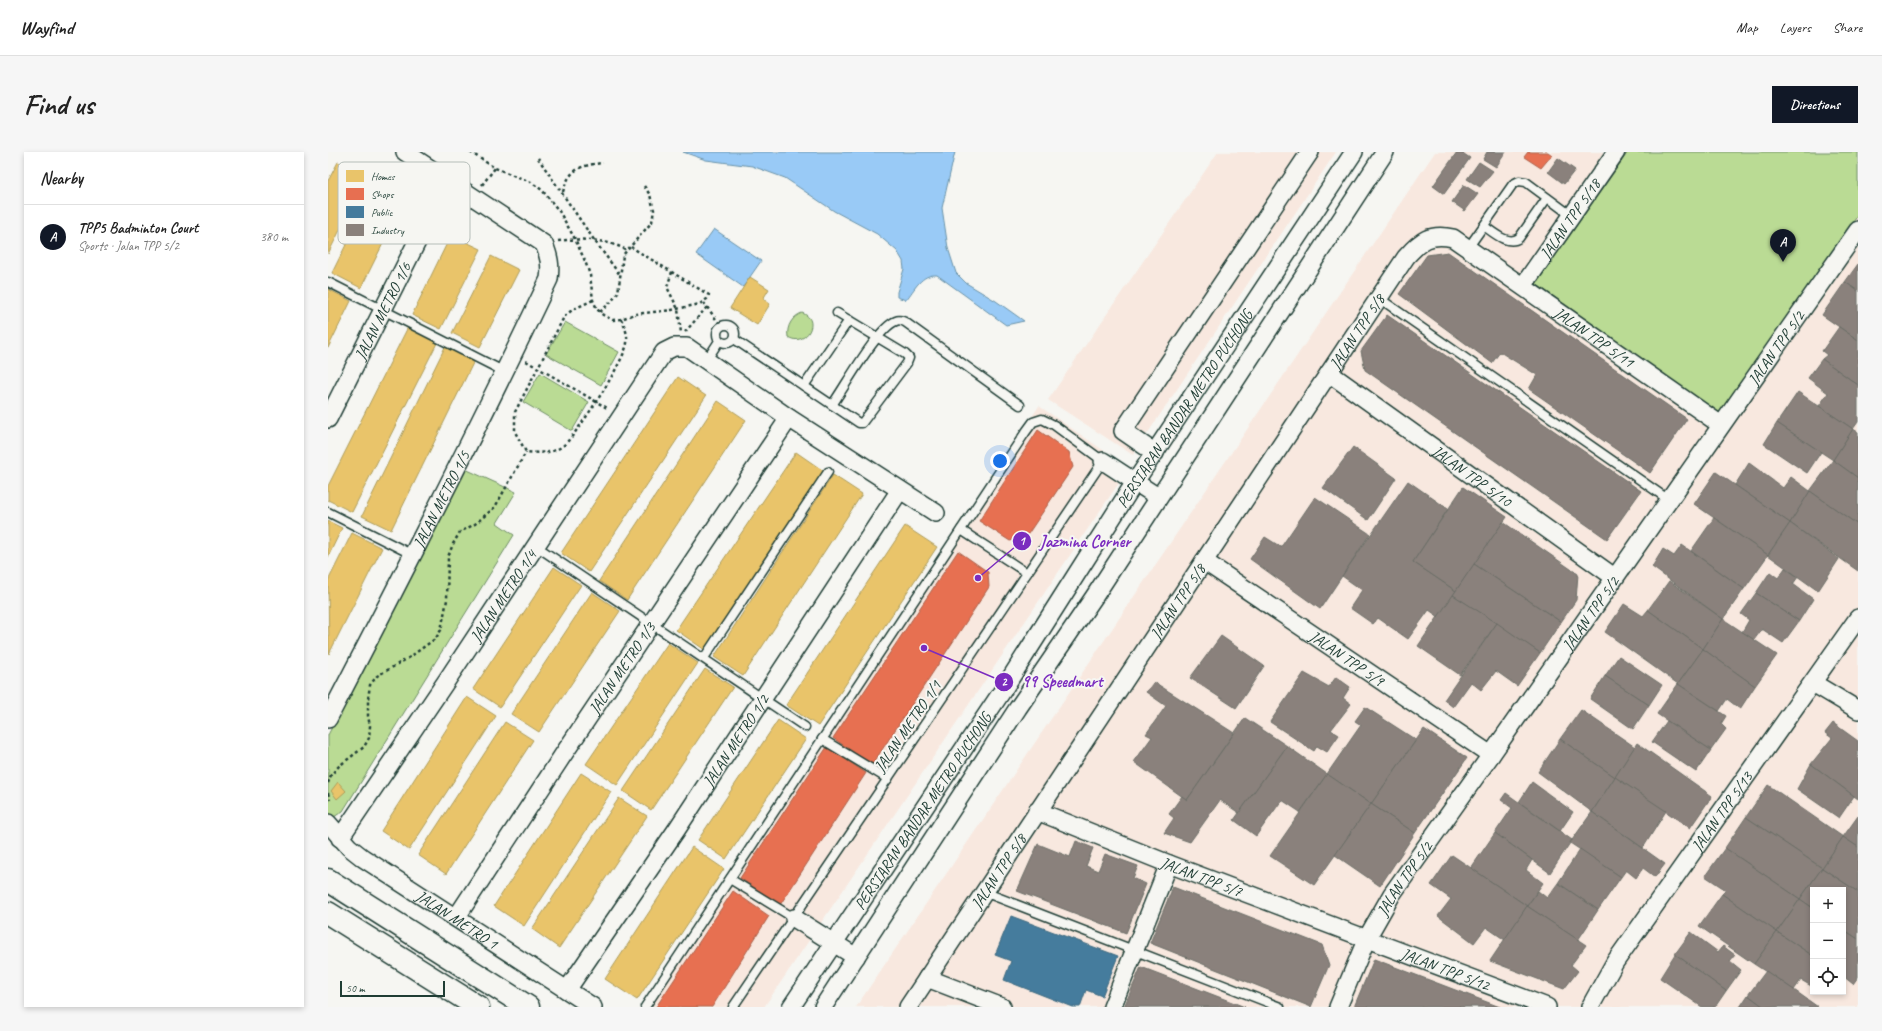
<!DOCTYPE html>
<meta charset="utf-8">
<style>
:root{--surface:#fff;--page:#f6f6f6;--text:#222;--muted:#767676;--line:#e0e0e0;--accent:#111827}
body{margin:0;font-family:Caveat,sans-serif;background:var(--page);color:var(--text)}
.controls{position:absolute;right:12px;bottom:12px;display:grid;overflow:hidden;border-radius:0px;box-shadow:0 2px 6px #0003}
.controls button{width:36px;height:36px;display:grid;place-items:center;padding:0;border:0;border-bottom:1px solid var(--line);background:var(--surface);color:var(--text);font:20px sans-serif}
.scale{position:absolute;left:12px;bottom:10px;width:105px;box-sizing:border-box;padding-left:4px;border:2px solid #1f3d34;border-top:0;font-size:11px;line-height:14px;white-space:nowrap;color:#1f3d34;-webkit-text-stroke:3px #f6f6f2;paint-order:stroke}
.you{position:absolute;left:672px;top:309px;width:14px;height:14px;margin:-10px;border:3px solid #fff;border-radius:50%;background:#1a73e8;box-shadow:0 0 0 6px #1a73e833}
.badge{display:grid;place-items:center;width:26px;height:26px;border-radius:50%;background:var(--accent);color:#fff;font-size:13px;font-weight:700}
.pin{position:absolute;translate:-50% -33px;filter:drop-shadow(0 1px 2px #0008)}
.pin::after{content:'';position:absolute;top:21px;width:14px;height:12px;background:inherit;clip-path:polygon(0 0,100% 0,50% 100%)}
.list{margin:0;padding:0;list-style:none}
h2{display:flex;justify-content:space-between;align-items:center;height:52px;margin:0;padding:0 16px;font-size:17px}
h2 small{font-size:13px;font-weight:400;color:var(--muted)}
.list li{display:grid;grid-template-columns:26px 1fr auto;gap:12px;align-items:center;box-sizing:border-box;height:64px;padding:0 16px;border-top:1px solid var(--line)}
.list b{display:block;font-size:15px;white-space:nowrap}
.list p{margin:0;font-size:13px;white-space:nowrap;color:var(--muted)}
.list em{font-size:13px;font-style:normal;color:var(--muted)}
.icon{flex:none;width:22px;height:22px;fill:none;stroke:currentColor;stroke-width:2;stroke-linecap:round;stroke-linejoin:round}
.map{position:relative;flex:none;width:1530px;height:855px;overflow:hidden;border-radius:0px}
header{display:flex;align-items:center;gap:24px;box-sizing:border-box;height:56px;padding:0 20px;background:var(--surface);border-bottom:1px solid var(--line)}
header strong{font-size:19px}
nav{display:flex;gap:22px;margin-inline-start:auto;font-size:14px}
.intro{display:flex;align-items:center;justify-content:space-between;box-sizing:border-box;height:96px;padding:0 24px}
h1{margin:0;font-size:28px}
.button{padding:10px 18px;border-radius:0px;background:var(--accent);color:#fff;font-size:14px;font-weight:700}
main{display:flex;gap:24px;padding:0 24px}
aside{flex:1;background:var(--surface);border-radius:0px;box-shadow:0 2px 6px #0003}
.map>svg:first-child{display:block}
.built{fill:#f8e8df;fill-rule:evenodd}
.green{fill:#badb94;stroke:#6c8c64}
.water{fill:#99caf6;stroke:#6892a8}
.homes{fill:#e9c46a;stroke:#ac9c5a}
.shops{fill:#e76f51;stroke:#ab6048}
.public{fill:#457b9d;stroke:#3a687e}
.industry{fill:#8a817c;stroke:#6a6d66}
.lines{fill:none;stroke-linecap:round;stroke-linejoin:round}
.lane-casing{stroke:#1f3d34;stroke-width:11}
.street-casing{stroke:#1f3d34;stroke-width:20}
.secondary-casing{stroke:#1f3d34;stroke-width:25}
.path{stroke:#1f3d34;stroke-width:2.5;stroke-dasharray:3 3;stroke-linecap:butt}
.lane{stroke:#f6f6f2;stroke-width:8}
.street{stroke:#f6f6f2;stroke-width:17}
.secondary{stroke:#f6f6f2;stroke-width:22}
.labels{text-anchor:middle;stroke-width:4;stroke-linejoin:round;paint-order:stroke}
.street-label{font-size:16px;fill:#1f3d34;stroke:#f6f6f2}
.key{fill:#f6f6f2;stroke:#b6beb9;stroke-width:1}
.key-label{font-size:11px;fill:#1f3d34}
.leader{fill:none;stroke:#7b2cbf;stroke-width:1.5}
.callout-dot{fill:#7b2cbf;stroke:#f6f6f2;stroke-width:1.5}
.mark-label{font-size:12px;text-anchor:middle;font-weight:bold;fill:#fff}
.callout-label{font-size:17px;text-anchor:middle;font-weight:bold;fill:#7b2cbf;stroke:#f6f6f2;stroke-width:4;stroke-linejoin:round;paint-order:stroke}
</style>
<header>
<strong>Wayfind</strong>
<nav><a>Map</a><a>Layers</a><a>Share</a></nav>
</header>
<div class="intro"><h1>Find us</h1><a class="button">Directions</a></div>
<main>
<aside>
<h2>Nearby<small></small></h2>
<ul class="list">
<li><span class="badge">A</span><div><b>TPP5 Badminton Court</b><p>Sports · Jalan TPP 5/2</p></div><em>380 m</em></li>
</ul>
</aside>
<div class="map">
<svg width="1530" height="855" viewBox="0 0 1530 855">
<rect width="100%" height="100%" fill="#f6f6f2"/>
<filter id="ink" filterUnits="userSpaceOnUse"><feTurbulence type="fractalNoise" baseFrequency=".025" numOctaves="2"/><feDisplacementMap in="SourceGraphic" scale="8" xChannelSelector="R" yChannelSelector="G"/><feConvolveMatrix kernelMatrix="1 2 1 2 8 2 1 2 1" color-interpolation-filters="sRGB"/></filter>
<g filter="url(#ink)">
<g class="built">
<polygon points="890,0 1008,0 805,303 720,248"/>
<path d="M1107 0H1530V855H528ZM1485 738H1515V840H1485Z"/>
<polygon points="711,254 801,316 436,855 313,855"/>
</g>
<g class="green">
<polygon points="1300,0 1530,0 1530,63 1391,262 1208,132"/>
<path d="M474 161C494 168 477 196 460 185 458 174 465 164 474 161Z"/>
<polygon points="237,170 291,200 273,233 218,202"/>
<polygon points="212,221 261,250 244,279 195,250"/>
<polygon points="135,316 188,340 169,371 186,383 15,659 6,665 0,663 0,583"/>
</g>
<g class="water">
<path d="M355 0H627L614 56 620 96 628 121 638 131 668 149 696 169 678 173 609 123C593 122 587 137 578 148L569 145V140L576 117 575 109 569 99 549 82 506 59 457 26 424 14 378 8Z"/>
<polygon points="386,77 433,109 415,135 368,102"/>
</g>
<g class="homes">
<polygon points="10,10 39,24 0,102 0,29"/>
<polygon points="50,28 79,43 33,136 4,121"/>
<polygon points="123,83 153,97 113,177 84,163"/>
<polygon points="163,104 191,118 152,195 124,181"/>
<polygon points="422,125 441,137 435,147 442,152 429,173 402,156"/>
<polygon points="0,137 23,149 0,196"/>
<polygon points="80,175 110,189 24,360 0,348 0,334"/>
<polygon points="117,195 146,209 63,378 34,364"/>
<polygon points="350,225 378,244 261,420 233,401"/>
<polygon points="390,249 418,268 299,448 271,429"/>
<polygon points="468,300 497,320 377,498 348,478"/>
<polygon points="505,323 534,342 415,524 386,505"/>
<polygon points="0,369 14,376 0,405"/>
<polygon points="577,374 609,395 490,574 458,553"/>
<polygon points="24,381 54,396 1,502 0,429"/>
<polygon points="226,415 253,433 172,555 145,537"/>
<polygon points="264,440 292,459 211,580 183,562"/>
<polygon points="340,491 370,511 289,633 258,612"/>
<polygon points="377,517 405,535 323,658 295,639"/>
<polygon points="139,545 168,564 81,698 53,679"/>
<polygon points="450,568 478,587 398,707 370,688"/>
<polygon points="177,570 205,588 118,722 90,703"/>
<polygon points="253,621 283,640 196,774 166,754"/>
<polygon points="10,630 18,639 9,647 3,639"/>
<polygon points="291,646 319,664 231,796 204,777"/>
<polygon points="364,695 396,717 309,848 277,827"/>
</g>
<g class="shops">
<polygon points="1200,0 1220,0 1224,3 1213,16 1196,5"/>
<polygon points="710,278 741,300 745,315 698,385 682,389 651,369"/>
<polygon points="630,399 660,420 661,435 544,613 505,586"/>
<polygon points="499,595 538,621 452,753 412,726"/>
<polygon points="405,739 441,764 384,855 328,855"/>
</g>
<polygon class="public" points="683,764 790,804 774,844 758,838 752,855 745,855 676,828 683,809 667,803"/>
<g class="industry">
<polygon points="1129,0 1133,0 1142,6 1116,42 1105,34"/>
<polygon points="1159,0 1178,0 1168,15 1155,7"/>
<polygon points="1230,6 1247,18 1236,32 1220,20"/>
<polygon points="1151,10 1165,19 1152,35 1139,27"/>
<polygon points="1136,33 1150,42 1137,59 1124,50"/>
<polygon points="1120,100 1359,267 1322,321 1201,237 1209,223 1172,200 1164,211 1071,142 1099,103"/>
<polygon points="1530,112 1530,139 1517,130"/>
<polygon points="1517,130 1530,139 1530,188 1494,163"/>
<polygon points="1059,163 1313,339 1279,387 1037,218 1033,199"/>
<polygon points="1511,175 1530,188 1530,233 1494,207 1499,203 1494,199"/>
<polygon points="1494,207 1530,233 1530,270 1525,277 1491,254 1500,241 1480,226"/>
<polygon points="1470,240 1525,277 1505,308 1449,271"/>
<polygon points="1449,271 1493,300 1479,321 1436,292"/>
<polygon points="1525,277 1530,280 1530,326 1505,308"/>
<polygon points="1025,295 1068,326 1040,368 995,336"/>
<polygon points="1505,308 1530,326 1530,373 1482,339"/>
<polygon points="1421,311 1455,336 1463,325 1482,339 1462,371 1407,333"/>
<polygon points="1388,320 1462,371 1440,403 1366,352"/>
<polygon points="1080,329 1120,357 1085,410 1128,439 1111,465 1101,458 1080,487 1050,466 1045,472 1022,456 1034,438 1014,424"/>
<polygon points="1135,335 1179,365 1128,439 1085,410"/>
<polygon points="1482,339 1530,373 1530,419 1462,371"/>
<polygon points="987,345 1042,382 992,457 922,407 937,385 953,395"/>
<polygon points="1386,366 1440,403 1416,437 1363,399"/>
<polygon points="1175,370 1250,422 1248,448 1233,470 1146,412"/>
<polygon points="1462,371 1511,407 1490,439 1440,403"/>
<polygon points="1354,393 1416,437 1395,467 1324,415 1335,397 1346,404"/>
<polygon points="1146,412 1233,470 1212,501 1125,443"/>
<polygon points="1457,416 1470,425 1465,432 1485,447 1471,469 1428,441 1442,420 1450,426"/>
<polygon points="1341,429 1395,467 1375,497 1320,458"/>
<polygon points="1428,441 1471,469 1455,491 1434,477 1426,488 1414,480 1421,468 1413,462"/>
<polygon points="1125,443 1169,471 1132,523 1090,494"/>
<polygon points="1296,452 1315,464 1320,458 1375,497 1350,532 1277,480"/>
<polygon points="1395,467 1449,503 1427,534 1375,497"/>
<polygon points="1169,471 1212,501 1189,534 1168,519 1153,538 1143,530 1125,555 1116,548"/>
<polygon points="893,484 936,514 908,556 862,526"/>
<polygon points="1375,497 1427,534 1412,557 1399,547 1391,559 1350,532"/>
<polygon points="1291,504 1334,533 1321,553 1277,524"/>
<polygon points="976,521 1001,535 1008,525 1022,535 1015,546 1023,552 1003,578 1011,583 999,600 989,594 986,599 942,570"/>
<polygon points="1277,524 1321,553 1305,577 1262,547"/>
<polygon points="826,530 906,581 859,648 806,610 824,585 818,582 838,554 818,540"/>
<polygon points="1350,532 1398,564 1393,572 1398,577 1383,598 1329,562"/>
<polygon points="1037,555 1088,588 1043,652 999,622 1033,573 1027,569"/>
<polygon points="1253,558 1307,595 1287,625 1232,587"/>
<polygon points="917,566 959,594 911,661 892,648 862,690 836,681 846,666 841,662 854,644 859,648"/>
<polygon points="1339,569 1383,598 1368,620 1324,590"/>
<polygon points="1505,571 1530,589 1530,647 1483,612 1504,586 1497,581"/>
<polygon points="1096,577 1139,606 1087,681 1043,652"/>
<polygon points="1232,587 1287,625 1264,660 1210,620"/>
<polygon points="1309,591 1384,644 1362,676 1287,625"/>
<polygon points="959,594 999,622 972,660 954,648 928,684 906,668"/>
<polygon points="1483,612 1526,644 1511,666 1469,637"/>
<polygon points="999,622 1043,652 986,733 942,704"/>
<polygon points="1287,625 1338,659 1315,696 1264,660"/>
<polygon points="1204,630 1245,660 1232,679 1191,650"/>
<polygon points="1440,633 1515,685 1494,716 1418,665"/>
<polygon points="1178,641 1244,688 1222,721 1167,681 1184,656 1173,648"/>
<polygon points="1043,652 1087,681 1052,734 1007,703"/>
<polygon points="1264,660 1337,712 1327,725 1315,716 1308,726 1298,718 1293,725 1242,691"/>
<polygon points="1530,664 1530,695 1515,685"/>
<polygon points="1418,665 1494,716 1472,747 1397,696"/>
<polygon points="1167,681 1204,708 1198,718 1215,731 1199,754 1143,716"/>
<polygon points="1515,685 1530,695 1530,740 1494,716"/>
<polygon points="748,689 765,696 758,714 770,719 777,702 810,714 805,726 818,732 798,781 689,739 710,692 742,705"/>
<polygon points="1397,696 1472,747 1449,780 1394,742 1398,738 1377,724"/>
<polygon points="1252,697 1293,725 1270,758 1230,731"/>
<polygon points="1124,703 1199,754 1177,788 1158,775 1146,791 1110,764 1123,747 1103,733"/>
<polygon points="1494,716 1530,740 1530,787 1515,777 1515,738 1485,738 1485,756 1472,747"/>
<polygon points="1230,731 1270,758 1250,788 1199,754 1210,739 1219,746"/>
<polygon points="845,735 994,793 1001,813 983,855 822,791"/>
<polygon points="1394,742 1449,780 1426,812 1371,774"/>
<polygon points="1472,747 1485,756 1485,804 1449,780"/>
<polygon points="1199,754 1258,793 1243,813 1250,819 1236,837 1162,809"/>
<polygon points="1515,777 1530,787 1530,825 1525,832 1515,824"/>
<polygon points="1363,780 1390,800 1395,794 1407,803 1402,809 1413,818 1398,839 1347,802"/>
<polygon points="1449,780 1485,804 1485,835 1473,828 1466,838 1426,812"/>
<polygon points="1347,802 1398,839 1387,855 1374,855 1332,826"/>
<polygon points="1046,807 1172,855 1026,855"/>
<polygon points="813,815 917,855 796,855"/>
<polygon points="1438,819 1466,838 1490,855 1436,855 1420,843"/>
<polygon points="1420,843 1436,855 1412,855"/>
</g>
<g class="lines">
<g class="lane-casing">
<g id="lane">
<path d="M1156 74C1166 81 1180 94 1191 86L1219 46"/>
<polyline points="1140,96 1185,32 1191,29 1198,30 1244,64"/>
<polyline points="0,130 177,220"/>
<polyline points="1051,146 1341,348"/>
<circle cx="398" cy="182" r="9"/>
<polyline points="406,187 531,271 534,271 579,211 581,206 577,202 509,161"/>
<polyline points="378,209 391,189"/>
<polyline points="476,234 521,168"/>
<path d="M504 253C517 235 549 176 568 169 572 167 574 169 577 170L692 253"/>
<polyline points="0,360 85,403"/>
<polyline points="633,378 699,421"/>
<polyline points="208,394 477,575"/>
<polyline points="376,506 500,320"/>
<polyline points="494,587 560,627"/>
<polyline points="402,727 466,766"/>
<polyline points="656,740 952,855"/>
<polyline points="317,855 697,281 705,270 714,267 726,273 775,309 405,855"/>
</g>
</g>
<g class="street-casing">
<g id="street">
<path id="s1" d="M1195 134 1288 0"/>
<path id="s2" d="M1001 221 1286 425"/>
<path id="s3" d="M0 267 120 28"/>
<polyline points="827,301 795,279 982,0"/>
<polyline points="775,309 830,345"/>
<path id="s4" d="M876 409 1163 603"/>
<polyline points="1485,531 1530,558"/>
<path id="s5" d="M0 567C76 421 151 275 221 127 223 113 221 104 216 92L77 0"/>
<path id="s6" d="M709 659 841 712 1219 855"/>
<path id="s7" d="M0 671 21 695 35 706 265 855"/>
<path id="s8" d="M12 686 119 528 336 200 346 195H359L461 266 608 361"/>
<path id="s9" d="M128 766 235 603 461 266"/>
<polyline points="466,766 528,805"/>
<polyline points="599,826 674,855"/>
<path id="s10" d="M239 838 349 677 572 338"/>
<path id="s11" d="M463 855 673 541 807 330 1026 0"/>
<polyline points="495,855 690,556 766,445 1057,0"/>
<path id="s12" d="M580 855 1078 105C1093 88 1102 81 1125 86L1393 273"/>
<polyline points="784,855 841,712"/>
<path id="s13" d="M1010 855 1039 786 1064 742 1163 603 1530 78"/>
<path id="s14" d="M1262 855 1287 810 1530 466"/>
</g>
</g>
<g class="secondary-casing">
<g id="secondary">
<polyline points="0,728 200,855"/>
<polyline points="0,761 150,855"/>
</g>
</g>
<g class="path">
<polyline points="142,0 167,16 203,30 214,38 231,59 247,87 257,109 262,123 265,148 269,157 275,163 285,168 293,167 307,162 344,158 372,152 379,147 381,143 303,95"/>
<polyline points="210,6 266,88 292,123"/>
<polyline points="154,33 167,16"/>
<path d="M235 40C241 17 253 13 275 11"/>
<path d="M230 89C254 86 277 87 299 98"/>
<polyline points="344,120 339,135 350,157 353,181"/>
<path d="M265 148 244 158 236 165 187 260V280L198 300C211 301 225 302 236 293 250 281 297 208 299 191 300 183 297 174 293 167"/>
<polyline points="379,155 393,174"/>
<polyline points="272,160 283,150 290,141 295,103 324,70 326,58 322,43 316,34"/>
<polyline points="357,180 379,155 376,151"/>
<polyline points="198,209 281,257"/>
<polyline points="0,631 3,623 11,614 36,595 41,586 42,574 40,564 40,547 42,533 49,524 82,505 108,486 113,478 119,448 120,405 125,392 132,380 147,372 167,355 198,300"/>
<polyline points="0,641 2,648"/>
</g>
<use href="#lane" class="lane"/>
<use href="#street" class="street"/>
<use href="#secondary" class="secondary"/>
</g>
</g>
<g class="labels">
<g class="street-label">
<text dy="6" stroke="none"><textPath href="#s1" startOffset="82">JALAN TPP 5/18</textPath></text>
<text dy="6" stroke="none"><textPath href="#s3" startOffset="121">JALAN METRO 1/6</textPath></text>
<text dy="6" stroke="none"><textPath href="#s12" startOffset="811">JALAN TPP 5/8</textPath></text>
<text dy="6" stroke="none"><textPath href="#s12" startOffset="1127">JALAN TPP 5/11</textPath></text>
<text dy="6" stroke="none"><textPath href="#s13" startOffset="793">JALAN TPP 5/2</textPath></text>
<text dy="6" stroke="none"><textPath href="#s11" startOffset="716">PERSIARAN BANDAR METRO PUCHONG</textPath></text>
<text dy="6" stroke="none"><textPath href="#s2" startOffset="176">JALAN TPP 5/10</textPath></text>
<text dy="6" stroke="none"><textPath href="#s5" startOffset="247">JALAN METRO 1/5</textPath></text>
<text dy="6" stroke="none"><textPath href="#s8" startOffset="292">JALAN METRO 1/4</textPath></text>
<text dy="6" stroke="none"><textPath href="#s12" startOffset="487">JALAN TPP 5/8</textPath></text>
<text dy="6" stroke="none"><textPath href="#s13" startOffset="469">JALAN TPP 5/2</textPath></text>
<text dy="6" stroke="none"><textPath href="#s4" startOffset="173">JALAN TPP 5/9</textPath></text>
<text dy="6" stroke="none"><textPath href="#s9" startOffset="300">JALAN METRO 1/3</textPath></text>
<text transform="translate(579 574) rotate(-56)" y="6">JALAN METRO 1/1</text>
<text dy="6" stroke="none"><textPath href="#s10" startOffset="301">JALAN METRO 1/2</textPath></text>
<text dy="6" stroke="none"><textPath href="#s11" startOffset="236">PERSIARAN BANDAR METRO PUCHONG</textPath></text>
<text dy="6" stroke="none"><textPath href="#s14" startOffset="236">JALAN TPP 5/13</textPath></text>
<text dy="6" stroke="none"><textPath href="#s12" startOffset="163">JALAN TPP 5/8</textPath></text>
<text dy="6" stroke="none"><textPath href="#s6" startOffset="177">JALAN TPP 5/7</textPath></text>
<text dy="6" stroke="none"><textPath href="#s13" startOffset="145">JALAN TPP 5/2</textPath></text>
<text dy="6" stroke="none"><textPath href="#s7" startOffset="162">JALAN METRO 1</textPath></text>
<text dy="6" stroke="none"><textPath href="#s6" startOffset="438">JALAN TPP 5/12</textPath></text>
</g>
</g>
<rect x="10" y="10" width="132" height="82" rx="6" class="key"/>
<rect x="18" y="18" width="18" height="12" fill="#e9c46a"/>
<rect x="18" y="36" width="18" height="12" fill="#e76f51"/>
<rect x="18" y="54" width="18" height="12" fill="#457b9d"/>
<rect x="18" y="72" width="18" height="12" fill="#8a817c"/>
<g class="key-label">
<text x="43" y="28">Homes</text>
<text x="43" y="46">Shops</text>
<text x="43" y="64">Public</text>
<text x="43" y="82">Industry</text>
</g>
<path class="leader" d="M650 426L694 389M596 496L676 530"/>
<g class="callout-dot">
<circle cx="650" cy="426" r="4"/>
<circle cx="596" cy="496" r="4"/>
<circle cx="694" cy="389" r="10"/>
<circle cx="676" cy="530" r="10"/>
</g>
<g class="mark-label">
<text x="694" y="393">1</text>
<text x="676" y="534">2</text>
</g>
<g class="callout-label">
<text x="757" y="395">Jazmina Corner</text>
<text x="734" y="535">99 Speedmart</text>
</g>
</svg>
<div class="controls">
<button>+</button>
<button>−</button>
<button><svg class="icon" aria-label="locate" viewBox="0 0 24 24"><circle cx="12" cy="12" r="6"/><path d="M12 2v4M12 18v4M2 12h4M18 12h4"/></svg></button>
</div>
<div class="scale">50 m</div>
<div class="you"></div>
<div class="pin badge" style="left:1455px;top:110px">A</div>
</div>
</main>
